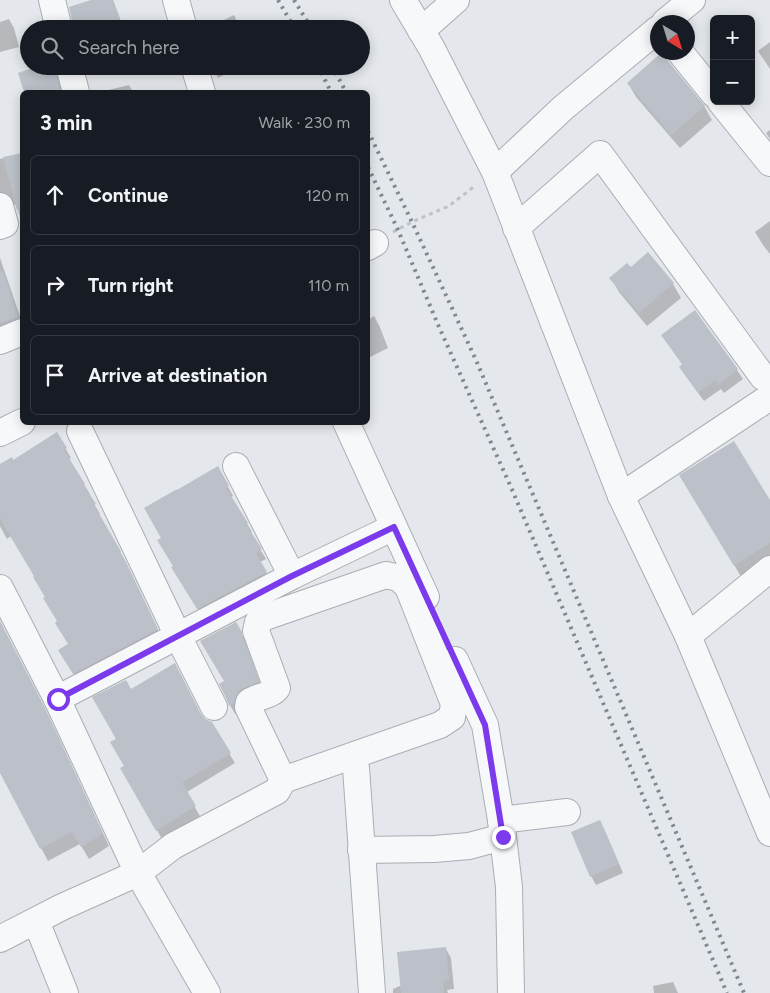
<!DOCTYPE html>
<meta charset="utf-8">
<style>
:root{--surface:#171b24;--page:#20242c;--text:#f1f3f6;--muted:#9ea1a6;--line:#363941}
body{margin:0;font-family:Figtree,sans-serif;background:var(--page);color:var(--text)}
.controls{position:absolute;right:15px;top:15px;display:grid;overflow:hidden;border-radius:8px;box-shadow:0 2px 12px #0003}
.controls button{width:45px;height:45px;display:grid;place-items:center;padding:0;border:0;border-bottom:1px solid var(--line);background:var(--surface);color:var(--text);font:25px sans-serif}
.compass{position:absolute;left:650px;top:15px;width:45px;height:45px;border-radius:50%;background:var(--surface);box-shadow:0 2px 12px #0003;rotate:142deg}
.stop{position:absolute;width:15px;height:15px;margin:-11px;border:4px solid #7c3aed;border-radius:50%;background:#fff}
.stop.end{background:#7c3aed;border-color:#fff;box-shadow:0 1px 5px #0008}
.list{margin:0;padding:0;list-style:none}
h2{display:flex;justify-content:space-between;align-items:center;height:65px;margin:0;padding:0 20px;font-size:21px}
h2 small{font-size:16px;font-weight:400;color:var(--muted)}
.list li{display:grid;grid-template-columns:32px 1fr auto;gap:15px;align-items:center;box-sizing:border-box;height:80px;margin:0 10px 10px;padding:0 10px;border:1px solid var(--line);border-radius:8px}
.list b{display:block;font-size:19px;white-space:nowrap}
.list em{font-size:16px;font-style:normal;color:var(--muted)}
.icon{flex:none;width:28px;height:28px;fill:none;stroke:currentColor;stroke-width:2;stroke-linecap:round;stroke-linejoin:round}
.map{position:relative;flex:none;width:770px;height:993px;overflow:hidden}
.search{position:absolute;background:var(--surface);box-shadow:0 2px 12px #0003;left:20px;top:20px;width:350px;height:55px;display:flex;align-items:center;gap:12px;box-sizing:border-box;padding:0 18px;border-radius:28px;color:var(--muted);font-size:19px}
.panel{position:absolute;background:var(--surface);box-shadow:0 2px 12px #0003;left:20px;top:90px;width:350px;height:335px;border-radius:8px}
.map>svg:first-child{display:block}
.shadow{fill:#0003}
.building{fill:#bcc0c8}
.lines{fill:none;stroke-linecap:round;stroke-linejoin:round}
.minor-casing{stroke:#a9aeb5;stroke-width:28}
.path{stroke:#bec1c7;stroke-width:3;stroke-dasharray:4 4;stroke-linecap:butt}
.minor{stroke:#f7f8fa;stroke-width:26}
.rail{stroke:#7f8694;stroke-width:4;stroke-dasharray:2.5 5;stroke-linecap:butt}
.route{stroke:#7c3aed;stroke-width:6}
</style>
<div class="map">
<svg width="770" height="993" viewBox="0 0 770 993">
<rect width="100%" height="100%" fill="#e4e7eb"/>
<g class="shadow">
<polygon points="95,0 113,0 124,29 75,29"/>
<polygon points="234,15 241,29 205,29"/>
<polygon points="9,19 14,28 19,47 0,52 0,22"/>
<polygon points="770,42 770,69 758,51"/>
<polygon points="669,65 704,106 712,120 680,148 636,97 628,83"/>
<polygon points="42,66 57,66 60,71 59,80 62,92 25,92 19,74"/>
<polygon points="212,66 242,66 218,78"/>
<polygon points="129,85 133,92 100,92"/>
<polygon points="770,130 770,139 766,133"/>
<polygon points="22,154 22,222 20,217 17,206 12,203 0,205 0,159"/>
<polygon points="770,221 770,254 763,245 755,232"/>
<polygon points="648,254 673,284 681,298 647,326 619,292 611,278 631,269"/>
<polygon points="0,258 22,322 0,339"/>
<polygon points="374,316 379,325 388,348 368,358 368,320"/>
<polygon points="714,338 737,370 743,379 724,393 721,389 704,401 686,376"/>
<polygon points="57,434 71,458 68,459 90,494 89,495 100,514 99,515 124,559 162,639 79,682 60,650 69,644 47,598 11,536 7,539 0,526 0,466 13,461"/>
<polygon points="217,467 233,496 231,497 252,532 250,533 266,559 260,562 272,582 203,617 178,576 163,538 177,492"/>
<polygon points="691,494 770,503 770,568 745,583"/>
<polygon points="0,622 50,719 109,846 89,859 80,844 48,861 0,770"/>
<polygon points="236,624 246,642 247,647 263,691 235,714 230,705 226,681"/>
<polygon points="131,691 201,716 205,720 211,723 235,763 187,792 187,794 200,816 162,839 122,768 125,766 118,739"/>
<polygon points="600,821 605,831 623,873 596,885 591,876"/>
<polygon points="446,949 451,958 454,989 447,990 448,993 393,993 393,989 402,985"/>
<polygon points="673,982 678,993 654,993 653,986"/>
</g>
<g class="building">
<polygon points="91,0 113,0 123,29 74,29 69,7"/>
<polygon points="662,52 665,54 668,61 705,106 671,135 627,83"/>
<polygon points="38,66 54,66 61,92 24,92 18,73"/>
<polygon points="22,153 22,209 17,210 3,157"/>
<polygon points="648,252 674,283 639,313 609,278 627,263 631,267"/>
<polygon points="0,271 3,271 18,317 0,323"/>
<polygon points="695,310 710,331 738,369 718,385 715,380 698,393 679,367 682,364 661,335"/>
<polygon points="57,432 67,448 64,450 85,484 84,485 96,504 94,505 119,548 121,552 120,553 126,562 158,629 73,674 58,650 68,644 55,623 57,621 43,598 45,597 33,577 34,576 0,519 0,464 12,457 13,460"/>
<polygon points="734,441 770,500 770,543 734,566 679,475"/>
<polygon points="218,466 229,486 226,488 248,523 246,524 262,549 256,553 267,572 197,609 171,567 173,566 157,540 161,538 144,508 177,489 177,490"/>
<polygon points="0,621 44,706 103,834 81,847 72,832 40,849 0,773"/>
<polygon points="236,622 242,632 242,636 259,682 241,689 237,694 234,703 229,706 227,700 219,684 224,681 200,641"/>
<polygon points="175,663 201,714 205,719 212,722 231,753 183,782 183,784 196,806 156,831 120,768 124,766 110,742 116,739 92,697 126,680 131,689"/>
<polygon points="600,820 619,864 590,877 571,832"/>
<polygon points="446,947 449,980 443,981 444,993 401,993 397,952"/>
</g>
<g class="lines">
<g class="minor-casing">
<g id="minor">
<polyline points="52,0 59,29"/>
<polyline points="176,0 184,29"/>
<polyline points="403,0 431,47 495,172 621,496 688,636 770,833"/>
<polyline points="665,22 692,0"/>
<polyline points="421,31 456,0"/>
<polyline points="680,52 714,94"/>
<polyline points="69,66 76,92"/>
<polyline points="194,66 202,92"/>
<polyline points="720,101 770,163"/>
<polyline points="495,172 563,108 658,29"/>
<polyline points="0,206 5,224 0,226"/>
<polyline points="516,228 600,154 763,377"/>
<polyline points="368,247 375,243"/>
<polyline points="0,341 22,332"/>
<polyline points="346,422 426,597"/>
<polyline points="80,431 178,636 214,707"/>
<polyline points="0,433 22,422"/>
<polyline points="236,466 292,576"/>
<polyline points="621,496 770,397"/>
<polyline points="0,588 57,699 138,873 207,993"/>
<polyline points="688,636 770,569"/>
<polyline points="455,660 485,725 501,820 509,887 511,993"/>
<polyline points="57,699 292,576 394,527"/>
<polyline points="356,768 372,993"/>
<polyline points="501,820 567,812"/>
<polyline points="361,850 434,849 469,846 503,837"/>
<polyline points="36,921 65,993"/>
<path d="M0 939 62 907 138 873 173 846 277 791 283 780 440 725 452 717 454 704 408 587 399 578 386 575 265 617 258 622 256 631 277 688C271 696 258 696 249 702L248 707 283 780"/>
</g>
</g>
<polyline class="path" points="393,232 412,222 449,206 476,185"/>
<use href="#minor" class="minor"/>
<g class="rail">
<polyline points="278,0 295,29"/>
<polyline points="294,0 312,29"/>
<polyline points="318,66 331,92"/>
<polyline points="332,66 346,92"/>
<polyline points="368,131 412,222 476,360 744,993"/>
<polyline points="368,167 398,230 439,327 510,485 727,993"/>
</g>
</g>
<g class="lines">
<polyline class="route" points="58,699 292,576 394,527 485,725 503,837"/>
</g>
</svg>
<div class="controls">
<button>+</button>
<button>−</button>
</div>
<svg class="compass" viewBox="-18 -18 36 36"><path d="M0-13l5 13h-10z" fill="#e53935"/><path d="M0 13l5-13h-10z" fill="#9ea1a6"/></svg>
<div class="stop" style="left:58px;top:699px"></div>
<div class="stop end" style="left:503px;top:837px"></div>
<div class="search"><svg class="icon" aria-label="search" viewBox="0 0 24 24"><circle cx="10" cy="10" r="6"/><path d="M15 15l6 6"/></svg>Search here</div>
<section class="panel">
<h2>3 min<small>Walk · 230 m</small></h2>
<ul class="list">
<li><svg class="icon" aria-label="ahead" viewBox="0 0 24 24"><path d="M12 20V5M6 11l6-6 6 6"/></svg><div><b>Continue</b></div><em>120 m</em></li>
<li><svg class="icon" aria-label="right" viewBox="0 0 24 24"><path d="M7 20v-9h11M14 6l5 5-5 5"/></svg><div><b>Turn right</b></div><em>110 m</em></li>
<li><svg class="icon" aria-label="arrive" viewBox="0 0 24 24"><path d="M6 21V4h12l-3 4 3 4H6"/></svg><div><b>Arrive at destination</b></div></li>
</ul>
</section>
</div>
